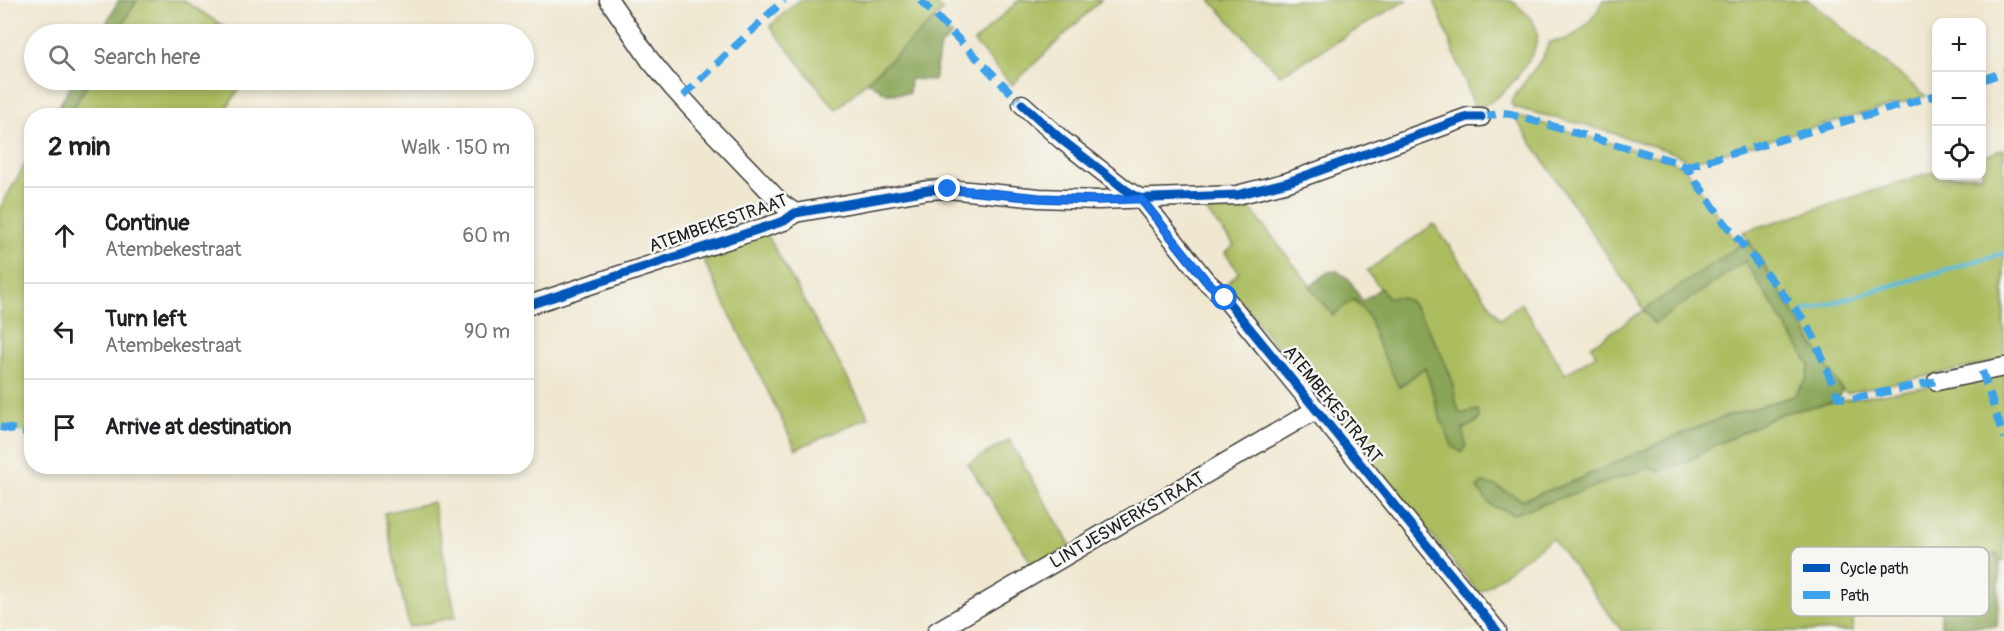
<!DOCTYPE html>
<meta charset="utf-8">
<style>
:root{--surface:#fff;--page:#f2f2f2;--text:#202124;--muted:#757577;--line:#e0e0e0}
body{margin:0;font-family:Pangolin,sans-serif;background:var(--page);color:var(--text)}
.controls{position:absolute;right:18px;top:18px;display:grid;overflow:hidden;border-radius:12px;box-shadow:0 3px 9px #0003}
.controls button{width:54px;height:54px;display:grid;place-items:center;padding:0;border:0;border-bottom:2px solid var(--line);background:var(--surface);color:var(--text);font:30px sans-serif}
.stop{position:absolute;width:18px;height:18px;margin:-14px;border:4px solid #1a73e8;border-radius:50%;background:#fff}
.stop.end{background:#1a73e8;border-color:#fff;box-shadow:0 2px 6px #0008}
.list{margin:0;padding:0;list-style:none}
h2{display:flex;justify-content:space-between;align-items:center;height:78px;margin:0;padding:0 24px;font-size:26px}
h2 small{font-size:20px;font-weight:400;color:var(--muted)}
.list li{display:grid;grid-template-columns:39px 1fr auto;gap:18px;align-items:center;box-sizing:border-box;height:96px;padding:0 24px;border-top:2px solid var(--line)}
.list b{display:block;font-size:22px;white-space:nowrap}
.list p{margin:0;font-size:20px;white-space:nowrap;color:var(--muted)}
.list em{font-size:20px;font-style:normal;color:var(--muted)}
.icon{flex:none;width:33px;height:33px;fill:none;stroke:currentColor;stroke-width:2;stroke-linecap:round;stroke-linejoin:round}
.map{position:relative;flex:none;width:2004px;height:631px;overflow:hidden}
.search{position:absolute;background:var(--surface);box-shadow:0 3px 9px #0003;left:24px;top:24px;width:510px;height:66px;display:flex;align-items:center;gap:15px;box-sizing:border-box;padding:0 21px;border-radius:33px;color:var(--muted);font-size:22px}
.panel{position:absolute;background:var(--surface);box-shadow:0 3px 9px #0003;left:24px;top:108px;width:510px;height:366px;border-radius:24px}
.map>svg:first-child{display:block}
.green{fill:#acbd60;stroke:#646c3e;stroke-width:1.5}
.forest{fill:#89a456;stroke:#526039;stroke-width:1.5}
.lines{fill:none;stroke-linecap:round;stroke-linejoin:round}
.stream{stroke:#5bbdd9;stroke-width:4.5}
.minor-casing{stroke:#3c3a37;stroke-width:21}
.minor{stroke:#fff;stroke-width:18}
.quiet{stroke:#3da2ea;stroke-width:8;stroke-dasharray:15 8;stroke-linecap:butt}
.cycleway-casing{stroke:#f6f6f2;stroke-width:13}
.cycleway{stroke:#0057b8;stroke-width:9}
.route{stroke:#1a73e8;stroke-width:8}
.labels{text-anchor:middle;stroke-width:5;stroke-linejoin:round;paint-order:stroke}
.street-label{font-size:18px;fill:#1c1c1c;stroke:#f6f6f2}
.key{fill:#f6f6f2;stroke:#b5b5b2;stroke-width:1.5}
.key-label{font-size:16px;fill:#1c1c1c}
</style>
<div class="map">
<svg width="2004" height="631" viewBox="0 0 2004 631">
<rect width="100%" height="100%" fill="#f6f6f2"/>
<filter id="ink" filterUnits="userSpaceOnUse"><feTurbulence type="fractalNoise" baseFrequency=".0167" numOctaves="2"/><feDisplacementMap in="SourceGraphic" scale="12" xChannelSelector="R" yChannelSelector="G"/><feConvolveMatrix kernelMatrix="1 2 1 2 8 2 1 2 1" color-interpolation-filters="sRGB"/></filter>
<filter id="wash" filterUnits="userSpaceOnUse"><feTurbulence type="fractalNoise" baseFrequency=".008" numOctaves="4" result="noise"/><feDisplacementMap in="SourceGraphic" scale="24" xChannelSelector="R" yChannelSelector="G"/><feGaussianBlur stdDeviation="1.35" result="paint"/><feColorMatrix in="noise" values="0 0 0 0 0 0 0 0 0 0 0 0 0 0 0 0 0 1.4 0 .05"/><feComposite in="paint" operator="in"/></filter>
<g filter="url(#wash)">
<rect width="100%" height="100%" fill="#efe7cf"/>
<g class="green">
<polygon points="137,0 183,0 236,34 117,34"/>
<polygon points="799,0 932,0 943,11 836,110 770,26"/>
<polygon points="1019,0 1101,0 1012,85 974,42"/>
<polygon points="1210,0 1407,0 1280,75"/>
<path d="M1434 0H1511C1520 8 1532 17 1536 28 1544 50 1509 89 1492 101 1487 105 1481 106 1475 108Z"/>
<path d="M1604 0H1808L1926 96 1691 162 1672 152 1596 128 1513 107 1511 103 1513 98 1543 57 1549 42C1576 42 1592 21 1604 0Z"/>
<polygon points="90,80 245,80 222,115 69,115"/>
<polygon points="1513,115 1672,161 1685,168 1739,246 1644,311 1654,324 1745,261 1810,365 1806,380 1794,396 1725,417 1676,436 1572,482 1522,500 1510,494 1477,488 1492,506 1514,514 1651,467 1659,471 1685,463 1710,448 1780,414 1837,401 1938,385 2004,371 2004,560 2000,561 1997,554 1854,573 1853,631 1622,631 1552,538 1479,593 1226,284 1239,272 1225,253 1234,245 1197,200 1242,198 1333,315 1353,299 1369,317 1377,342 1400,387 1425,367 1442,423 1463,429 1475,423 1460,414 1455,401 1452,380 1440,353 1421,319 1409,300 1387,297 1367,271 1434,224 1500,319 1521,303 1565,374 1596,355 1591,346 1644,310"/>
<polygon points="2004,149 2004,360 1847,393 1842,390 1743,232 1936,171 1936,176 1982,176 1982,157"/>
<polygon points="31,154 31,433 0,428 0,208"/>
<polygon points="764,229 869,417 796,449 699,251"/>
<polygon points="1009,440 1071,546 1034,567 968,464"/>
<polygon points="433,502 456,617 409,627 384,513"/>
</g>
<g class="forest">
<polygon points="119,0 137,0 117,34 100,34"/>
<polygon points="935,19 952,35 940,46 934,80 910,79 909,93 887,94 867,81"/>
<polygon points="74,80 90,80 69,115 54,115"/>
<polygon points="1748,240 1842,390 1837,401 1780,414 1710,448 1685,463 1659,471 1651,467 1514,514 1492,506 1477,488 1482,483 1494,485 1522,500 1572,482 1676,436 1725,417 1794,396 1806,380 1810,365 1745,261 1654,324 1644,310"/>
<path d="M1337 271 1349 279 1362 301 1381 288 1387 297C1394 296 1404 297 1410 302 1422 314 1448 365 1452 381 1455 393 1455 403 1460 414L1478 410 1479 418 1475 423 1463 429 1466 446 1462 453 1453 447 1442 423 1425 367 1399 387 1377 342 1369 317 1354 299 1333 315 1310 287 1328 272Z"/>
<polygon points="1997,554 2000,561 1997,626 1941,627 1942,561"/>
</g>
<g class="lines">
<polyline class="stream" points="1804,311 2004,253"/>
</g>
</g>
<g filter="url(#ink)">
<g class="lines">
<g class="minor-casing">
<g id="minor">
<polyline points="609,0 650,60 674,89 714,133 782,204 795,213"/>
<polyline points="1022,104 1062,140 1126,190 1141,199 1206,281 1225,298 1497,631"/>
<polyline points="526,306 784,221 795,213 928,190 948,189 1039,198 1098,200 1237,195 1288,182 1468,117 1481,117"/>
<polyline points="1937,381 2004,367"/>
<polyline points="937,631 1317,409"/>
</g>
</g>
<use href="#minor" class="minor"/>
<g class="quiet">
<polyline points="920,0 1022,104"/>
<polyline points="1982,80 2004,72"/>
<polyline points="683,96 784,0"/>
<polyline points="1481,117 1503,113 1511,114 1675,162 1685,167 1690,172 1720,217 1804,320 1814,338 1838,397 1851,399 1937,381"/>
<polyline points="1685,167 1936,95"/>
<polyline points="1982,371 2004,438"/>
<polyline points="0,427 32,433"/>
</g>
<g class="cycleway-casing">
<g id="cycleway">
<polyline points="1022,104 1062,140 1126,190 1141,199 1206,281 1225,298 1497,631"/>
<polyline points="526,306 784,221 795,213 928,190 948,189 1039,198 1098,200 1237,195 1288,182 1468,117 1481,117"/>
</g>
</g>
<use href="#cycleway" class="cycleway"/>
</g>
</g>
<g class="lines" filter="url(#ink)">
<polyline class="route" points="948,189 1039,198 1098,200 1141,199 1206,280 1225,298"/>
</g>
<g class="labels">
<g class="street-label">
<text transform="translate(718 223) rotate(-19)" y="6">ATEMBEKESTRAAT</text>
<text transform="translate(1333 404) rotate(51)" y="6">ATEMBEKESTRAAT</text>
<text transform="translate(1127 520) rotate(-30)" y="6">LINTJESWERKSTRAAT</text>
</g>
</g>
<rect x="1791" y="547" width="198" height="69" rx="9" class="key"/>
<rect x="1803" y="564" width="27" height="8" fill="#0057b8"/>
<rect x="1803" y="591" width="27" height="8" fill="#3da2ea"/>
<g class="key-label">
<text x="1840" y="574">Cycle path</text>
<text x="1840" y="601">Path</text>
</g>
</svg>
<div class="controls">
<button>+</button>
<button>−</button>
<button><svg class="icon" aria-label="locate" viewBox="0 0 24 24"><circle cx="12" cy="12" r="6"/><path d="M12 2v4M12 18v4M2 12h4M18 12h4"/></svg></button>
</div>
<div class="stop" style="left:1225px;top:298px"></div>
<div class="stop end" style="left:948px;top:189px"></div>
<div class="search"><svg class="icon" aria-label="search" viewBox="0 0 24 24"><circle cx="10" cy="10" r="6"/><path d="M15 15l6 6"/></svg>Search here</div>
<section class="panel">
<h2>2 min<small>Walk · 150 m</small></h2>
<ul class="list">
<li><svg class="icon" aria-label="ahead" viewBox="0 0 24 24"><path d="M12 20V5M6 11l6-6 6 6"/></svg><div><b>Continue</b><p>Atembekestraat</p></div><em>60 m</em></li>
<li><svg class="icon" aria-label="left" viewBox="0 0 24 24"><path d="M17 20v-9H6M10 6l-5 5 5 5"/></svg><div><b>Turn left</b><p>Atembekestraat</p></div><em>90 m</em></li>
<li><svg class="icon" aria-label="arrive" viewBox="0 0 24 24"><path d="M6 21V4h12l-3 4 3 4H6"/></svg><div><b>Arrive at destination</b></div></li>
</ul>
</section>
</div>
